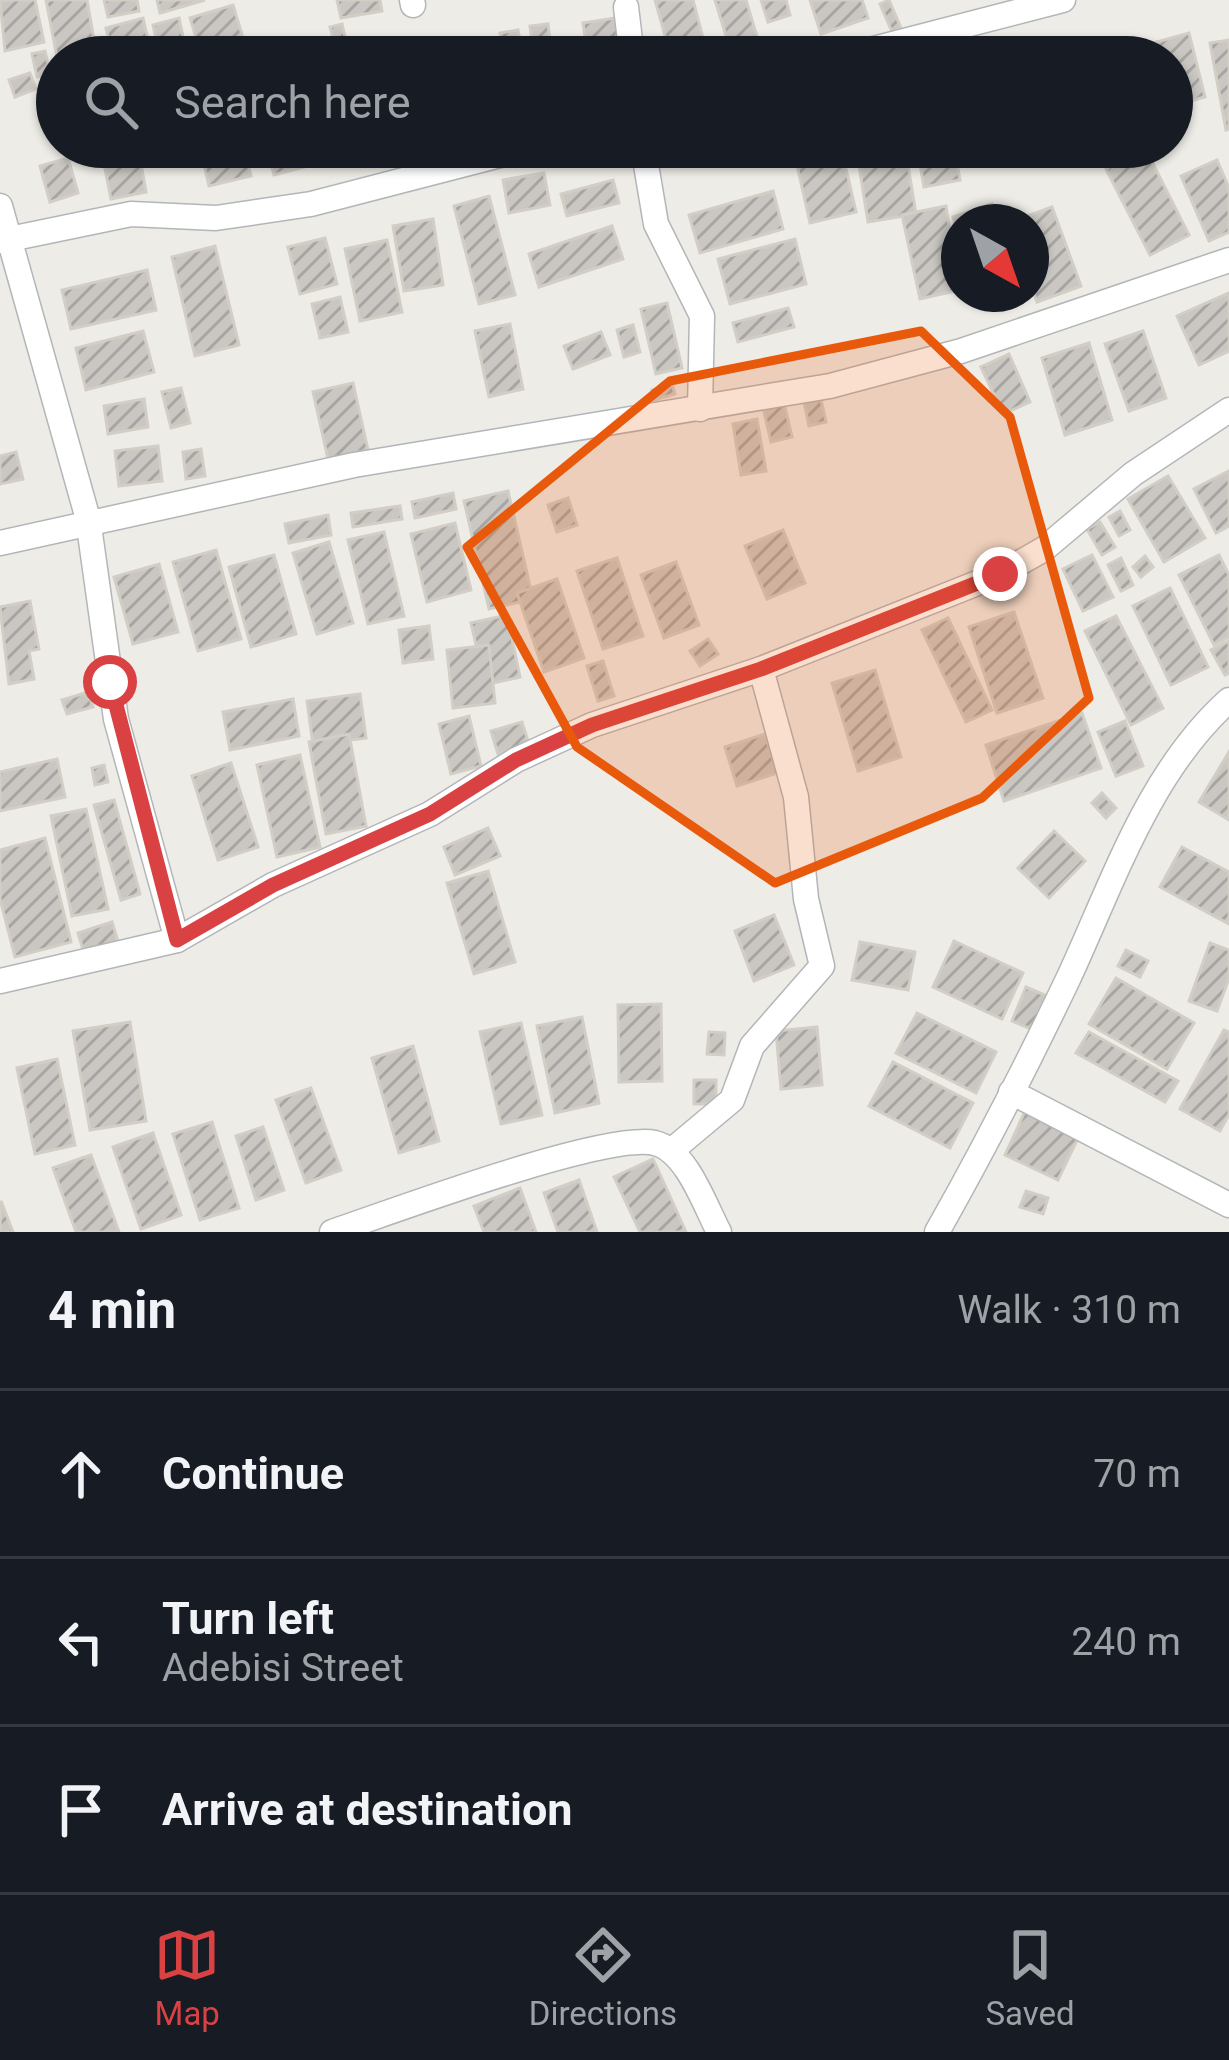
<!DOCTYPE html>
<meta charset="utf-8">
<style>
:root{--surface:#171b24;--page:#242831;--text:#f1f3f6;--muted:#9ea1a6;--line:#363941;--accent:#d94143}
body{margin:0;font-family:Roboto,sans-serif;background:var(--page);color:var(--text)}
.compass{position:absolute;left:941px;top:204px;width:108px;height:108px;border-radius:50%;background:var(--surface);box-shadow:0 3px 9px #0004;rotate:140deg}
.stop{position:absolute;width:36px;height:36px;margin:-27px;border:9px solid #d94143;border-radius:50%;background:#fff}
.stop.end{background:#d94143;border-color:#fff;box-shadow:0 3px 12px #0008}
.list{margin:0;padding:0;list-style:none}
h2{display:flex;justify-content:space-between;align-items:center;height:156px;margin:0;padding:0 48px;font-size:51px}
h2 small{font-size:39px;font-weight:400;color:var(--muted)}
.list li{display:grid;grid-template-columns:78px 1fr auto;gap:36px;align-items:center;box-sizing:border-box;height:168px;padding:0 48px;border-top:3px solid var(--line)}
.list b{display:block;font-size:45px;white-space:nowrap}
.list p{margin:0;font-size:39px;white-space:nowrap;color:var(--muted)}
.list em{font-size:39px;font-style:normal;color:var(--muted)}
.icon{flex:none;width:66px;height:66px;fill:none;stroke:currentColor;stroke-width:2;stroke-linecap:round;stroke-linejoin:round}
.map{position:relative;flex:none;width:1229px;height:1232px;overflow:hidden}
.search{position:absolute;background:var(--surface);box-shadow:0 3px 9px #0004;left:36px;right:36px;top:36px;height:132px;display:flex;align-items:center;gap:30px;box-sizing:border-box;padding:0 42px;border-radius:66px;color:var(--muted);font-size:45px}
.sheet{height:660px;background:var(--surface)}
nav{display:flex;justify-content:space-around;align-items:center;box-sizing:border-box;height:168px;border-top:3px solid var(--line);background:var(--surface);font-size:33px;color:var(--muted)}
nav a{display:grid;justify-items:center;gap:6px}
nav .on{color:var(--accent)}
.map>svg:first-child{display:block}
.building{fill:url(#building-hatch);stroke:#d2cdc5;stroke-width:3}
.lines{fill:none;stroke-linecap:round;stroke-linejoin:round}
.minor-casing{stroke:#b3b6b9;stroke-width:27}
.minor{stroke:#fff;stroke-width:24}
.route{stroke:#d94143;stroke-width:15}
.marked{fill:#e8590c;fill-opacity:0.2;stroke:#e8590c;stroke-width:9;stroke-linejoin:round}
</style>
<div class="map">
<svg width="1229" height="1232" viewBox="0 0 1229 1232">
<defs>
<pattern id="building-hatch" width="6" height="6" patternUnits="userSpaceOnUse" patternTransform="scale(3)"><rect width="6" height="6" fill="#cac7c2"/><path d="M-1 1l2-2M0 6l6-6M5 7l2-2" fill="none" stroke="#a7a5a1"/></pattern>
</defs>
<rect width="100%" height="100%" fill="#eeece6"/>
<g class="building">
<polygon points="0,0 35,0 44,42 5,51"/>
<polygon points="46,0 87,0 97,57 57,57"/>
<polygon points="104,0 137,0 139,11 108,17"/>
<polygon points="157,0 205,0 160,13"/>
<polygon points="337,0 380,0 382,11 341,18"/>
<polygon points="655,0 693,0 708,57 671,57"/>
<polygon points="715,0 746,0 759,43 731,52"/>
<polygon points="761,0 786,0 790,15 768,22"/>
<polygon points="810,0 862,0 868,18 821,34"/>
<polygon points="889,0 901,28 892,32 880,4"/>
<polygon points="233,5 243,38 200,51 190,18"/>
<polygon points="622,17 628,57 588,57 583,23"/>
<polygon points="143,18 152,57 113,57 106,28"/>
<polygon points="179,18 186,50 160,56 153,25"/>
<polygon points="342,24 346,41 335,44 330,27"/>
<polygon points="548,24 552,57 534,57 530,26"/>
<polygon points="518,30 520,40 502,43 500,33"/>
<polygon points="1189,33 1205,97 1172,106 1172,57 1152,57 1149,44"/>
<polygon points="455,38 459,57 416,57 414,47"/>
<polygon points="1229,40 1229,129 1226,130 1210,43"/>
<polygon points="396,46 399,57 356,57 355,55"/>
<polygon points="1138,47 1140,57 1096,57 1096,55"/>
<polygon points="45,51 50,74 37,77 32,54"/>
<polygon points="30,73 36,89 15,97 9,80"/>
<polygon points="138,147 146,192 111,199 101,149"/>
<polygon points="200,147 244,147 251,176 209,186"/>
<polygon points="266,147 307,147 312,165 274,175"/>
<polygon points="323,147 361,147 364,156 327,165"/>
<polygon points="376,147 418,147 419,148 378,157"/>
<polygon points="667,147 687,147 688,160 669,163"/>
<polygon points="793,147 841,147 856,212 810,223"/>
<polygon points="856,147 905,147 916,214 868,222"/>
<polygon points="917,147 954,147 960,180 924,187"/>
<polygon points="1145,148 1189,235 1150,255 1106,169"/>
<polygon points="68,158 78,193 50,202 40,166"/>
<polygon points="1217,160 1229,188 1229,232 1209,241 1181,176"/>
<polygon points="544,173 550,205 509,213 503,180"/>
<polygon points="613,180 619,203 567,216 561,194"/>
<polygon points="773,191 783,229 700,253 689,215"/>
<polygon points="489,196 515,295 479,304 454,206"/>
<polygon points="992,204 998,222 959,222 959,235 953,217"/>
<polygon points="946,206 959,290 920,299 902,215"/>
<polygon points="1052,207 1081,286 1037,302 1031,286 1031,222 1011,222"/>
<polygon points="433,219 443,285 404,291 393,226"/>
<polygon points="612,226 623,259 539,287 529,254"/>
<polygon points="325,238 337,284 300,294 288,247"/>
<polygon points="795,239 806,284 730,304 718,259"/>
<polygon points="387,240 402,312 360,321 345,249"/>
<polygon points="215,246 239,345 195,356 172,257"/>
<polygon points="147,270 156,310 71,329 62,290"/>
<polygon points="1229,293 1229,351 1199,365 1177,316"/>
<polygon points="340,297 348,332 320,338 312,304"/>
<polygon points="667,303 682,368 656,374 641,309"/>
<polygon points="788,308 794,327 738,342 733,323"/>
<polygon points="510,324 523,389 489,397 475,331"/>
<polygon points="633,325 640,352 624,357 617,330"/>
<polygon points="143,331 154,372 86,390 76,348"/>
<polygon points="1143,331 1166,398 1129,411 1105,344"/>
<polygon points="601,332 610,355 573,369 564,346"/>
<polygon points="1089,343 1112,420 1065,435 1042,358"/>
<polygon points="1009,354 1030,402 1003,414 981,367"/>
<polygon points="353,383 368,450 328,459 313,392"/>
<polygon points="672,384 675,394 654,400 652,390"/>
<polygon points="181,388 190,423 171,428 162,392"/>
<polygon points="820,395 826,422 809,426 803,398"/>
<polygon points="144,399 148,427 108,434 104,406"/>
<polygon points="784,403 792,437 771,442 763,408"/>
<polygon points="757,419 766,471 741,475 733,424"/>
<polygon points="158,446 162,481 119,486 115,451"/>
<polygon points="201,449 205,476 186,479 183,452"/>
<polygon points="16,452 23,479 0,484 0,456"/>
<polygon points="1229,471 1229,526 1216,533 1194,489"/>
<polygon points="1168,476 1205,538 1164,562 1128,499"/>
<polygon points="508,491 533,599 489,609 464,501"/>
<polygon points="453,493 456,509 415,518 412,502"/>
<polygon points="568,498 577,525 557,532 548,505"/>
<polygon points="400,506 402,519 353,527 351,513"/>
<polygon points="1120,511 1130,530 1119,536 1109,517"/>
<polygon points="328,515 331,535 289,543 285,524"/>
<polygon points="1100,522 1115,547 1102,555 1087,529"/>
<polygon points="455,523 471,590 427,602 411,534"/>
<polygon points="783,530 805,583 767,599 745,546"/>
<polygon points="384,532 404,616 368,624 348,540"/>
<polygon points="329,542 353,623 317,634 293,553"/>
<polygon points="216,550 241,639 198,651 173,562"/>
<polygon points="274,555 296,634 251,647 229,567"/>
<polygon points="1092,555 1113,597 1083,611 1063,569"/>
<polygon points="1219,555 1229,575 1229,637 1214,645 1179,575"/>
<polygon points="1145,556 1153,567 1141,577 1133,567"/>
<polygon points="617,558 643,636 603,649 577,571"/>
<polygon points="1121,558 1133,585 1121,591 1108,565"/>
<polygon points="676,562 699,625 664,638 641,575"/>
<polygon points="159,564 178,632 133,644 114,577"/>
<polygon points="557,579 584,658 544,672 517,593"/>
<polygon points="1170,588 1208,667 1171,685 1133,606"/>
<polygon points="30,601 39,649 29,651 34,679 9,684 0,607"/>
<polygon points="1014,612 1043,698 997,713 969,627"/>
<polygon points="507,615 520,677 485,685 471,623"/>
<polygon points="1116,616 1163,708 1131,725 1085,631"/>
<polygon points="948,618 992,710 966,722 922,630"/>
<polygon points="429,626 433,659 403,663 399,630"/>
<polygon points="708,639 718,654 700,666 690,651"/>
<polygon points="1229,641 1229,673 1225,675 1211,650"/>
<polygon points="489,645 495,703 453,708 447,650"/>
<polygon points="603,661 614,696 598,701 587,666"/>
<polygon points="875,670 901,757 858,771 832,683"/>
<polygon points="88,692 93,707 67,714 62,700"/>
<polygon points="360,694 366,738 313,745 307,701"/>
<polygon points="293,699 299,736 230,750 223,712"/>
<polygon points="1082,713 1101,768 1004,801 986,745"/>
<polygon points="469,716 481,766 451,774 439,724"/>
<polygon points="1125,721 1143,766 1116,776 1098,732"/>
<polygon points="522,722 529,744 498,754 491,731"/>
<polygon points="349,734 366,826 326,834 309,742"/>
<polygon points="765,734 777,773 737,786 725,747"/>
<polygon points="1229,752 1229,820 1199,802"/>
<polygon points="300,755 320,847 277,857 257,765"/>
<polygon points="57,759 65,797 0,811 0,772"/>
<polygon points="231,763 258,847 218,860 192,776"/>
<polygon points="104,765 108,782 95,785 92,768"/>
<polygon points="1102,793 1116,808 1106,818 1092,803"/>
<polygon points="114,800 140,894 121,900 94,805"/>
<polygon points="86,809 108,909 72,916 51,816"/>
<polygon points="488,828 500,856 455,875 444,847"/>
<polygon points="1054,831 1085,861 1049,898 1018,868"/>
<polygon points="45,838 71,942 15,957 0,899 0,850"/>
<polygon points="1182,847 1229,872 1229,924 1160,887"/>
<polygon points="488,871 515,962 474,974 447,883"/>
<polygon points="774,915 794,965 754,981 735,931"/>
<polygon points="112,922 119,945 85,956 78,933"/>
<polygon points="954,941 1023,973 1002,1019 933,987"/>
<polygon points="860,942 915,952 908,990 852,980"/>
<polygon points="1210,943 1229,950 1229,978 1217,1011 1189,1001"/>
<polygon points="1126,950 1148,961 1140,977 1118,966"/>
<polygon points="1116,978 1194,1023 1167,1069 1089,1024"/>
<polygon points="1026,987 1047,996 1033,1030 1012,1021"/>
<polygon points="661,1004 662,1081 619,1082 618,1005"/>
<polygon points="917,1013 996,1052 976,1093 896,1053"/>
<polygon points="582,1017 599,1103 555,1113 537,1026"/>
<polygon points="130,1022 146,1121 90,1130 73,1031"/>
<polygon points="521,1023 542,1115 501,1124 480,1032"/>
<polygon points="817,1027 822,1085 781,1089 776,1031"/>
<polygon points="1224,1030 1229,1032 1229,1114 1220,1131 1180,1109"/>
<polygon points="709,1032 725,1033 724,1055 707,1054"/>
<polygon points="1089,1032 1178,1081 1165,1102 1076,1053"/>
<polygon points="413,1046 439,1141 399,1153 372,1058"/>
<polygon points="57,1059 75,1145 35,1154 17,1068"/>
<polygon points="893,1062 973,1103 950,1148 869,1106"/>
<rect x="694" y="1080" width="22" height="24"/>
<polygon points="311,1088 341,1170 306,1183 276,1100"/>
<polygon points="1026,1109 1080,1134 1058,1180 1005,1155"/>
<polygon points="212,1122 239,1208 200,1220 173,1134"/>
<polygon points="263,1127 284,1190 256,1200 236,1136"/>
<polygon points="153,1133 181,1215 141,1229 113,1147"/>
<polygon points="91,1155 119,1232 76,1232 53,1168"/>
<polygon points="653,1159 686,1232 640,1232 614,1177"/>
<polygon points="579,1180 597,1232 558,1232 544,1193"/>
<polygon points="520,1188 536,1232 484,1232 474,1206"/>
<polygon points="1026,1191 1048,1198 1043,1214 1020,1207"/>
<polygon points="1,1201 13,1232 0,1232"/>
</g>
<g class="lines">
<g class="minor-casing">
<g id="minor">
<polyline points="412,0 413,5"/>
<polyline points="626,7 632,57"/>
<polyline points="842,57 1063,0"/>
<polyline points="643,147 656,224 702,316 700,409"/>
<polyline points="0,206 88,519 116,719 177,940"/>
<polyline points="0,241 131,214 216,218 311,204 531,147"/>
<polyline points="0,543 354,465 830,386 961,351 1229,260"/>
<polyline points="0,981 177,940 273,885 430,814 516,760 592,725 761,669 1000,574 1044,549 1133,474 1229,410"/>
<polyline points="1011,1092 1229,1205"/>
<polyline points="671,1151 732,1100 752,1046 822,966 806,899 796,797 761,669"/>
<path d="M332 1232C391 1212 605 1132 655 1143 687 1151 705 1206 719 1232"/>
<path d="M937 1232C984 1149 1028 1063 1069 977 1114 880 1149 772 1229 700"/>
</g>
</g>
<use href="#minor" class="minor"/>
</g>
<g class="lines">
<polyline class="route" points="110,682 177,940 273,885 430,814 516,760 592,725 761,669 1000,574"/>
</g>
<path class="marked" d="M921 331 1010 417 1089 698 982 798 775 883 577 747 467 547 670 381Z"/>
</svg>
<svg class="compass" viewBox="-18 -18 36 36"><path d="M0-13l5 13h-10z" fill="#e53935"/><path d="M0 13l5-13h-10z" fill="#9ea1a6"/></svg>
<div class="stop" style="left:110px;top:682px"></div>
<div class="stop end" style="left:1000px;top:574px"></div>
<div class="search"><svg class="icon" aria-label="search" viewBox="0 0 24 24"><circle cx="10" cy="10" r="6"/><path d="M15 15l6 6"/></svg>Search here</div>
</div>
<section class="sheet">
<h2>4 min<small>Walk · 310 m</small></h2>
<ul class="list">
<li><svg class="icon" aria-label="ahead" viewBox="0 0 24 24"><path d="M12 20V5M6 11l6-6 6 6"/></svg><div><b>Continue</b></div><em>70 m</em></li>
<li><svg class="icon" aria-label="left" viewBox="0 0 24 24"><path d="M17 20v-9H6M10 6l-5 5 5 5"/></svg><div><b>Turn left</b><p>Adebisi Street</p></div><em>240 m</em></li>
<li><svg class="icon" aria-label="arrive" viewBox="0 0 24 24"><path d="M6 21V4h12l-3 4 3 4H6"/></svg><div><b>Arrive at destination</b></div></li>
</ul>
</section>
<nav>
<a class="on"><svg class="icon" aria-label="map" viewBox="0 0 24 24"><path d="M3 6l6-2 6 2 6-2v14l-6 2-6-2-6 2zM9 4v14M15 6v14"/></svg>Map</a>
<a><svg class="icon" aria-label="directions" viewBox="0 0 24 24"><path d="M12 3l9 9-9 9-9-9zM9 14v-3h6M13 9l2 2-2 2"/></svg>Directions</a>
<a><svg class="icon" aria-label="saved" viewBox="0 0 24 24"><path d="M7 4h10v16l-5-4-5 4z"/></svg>Saved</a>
</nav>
